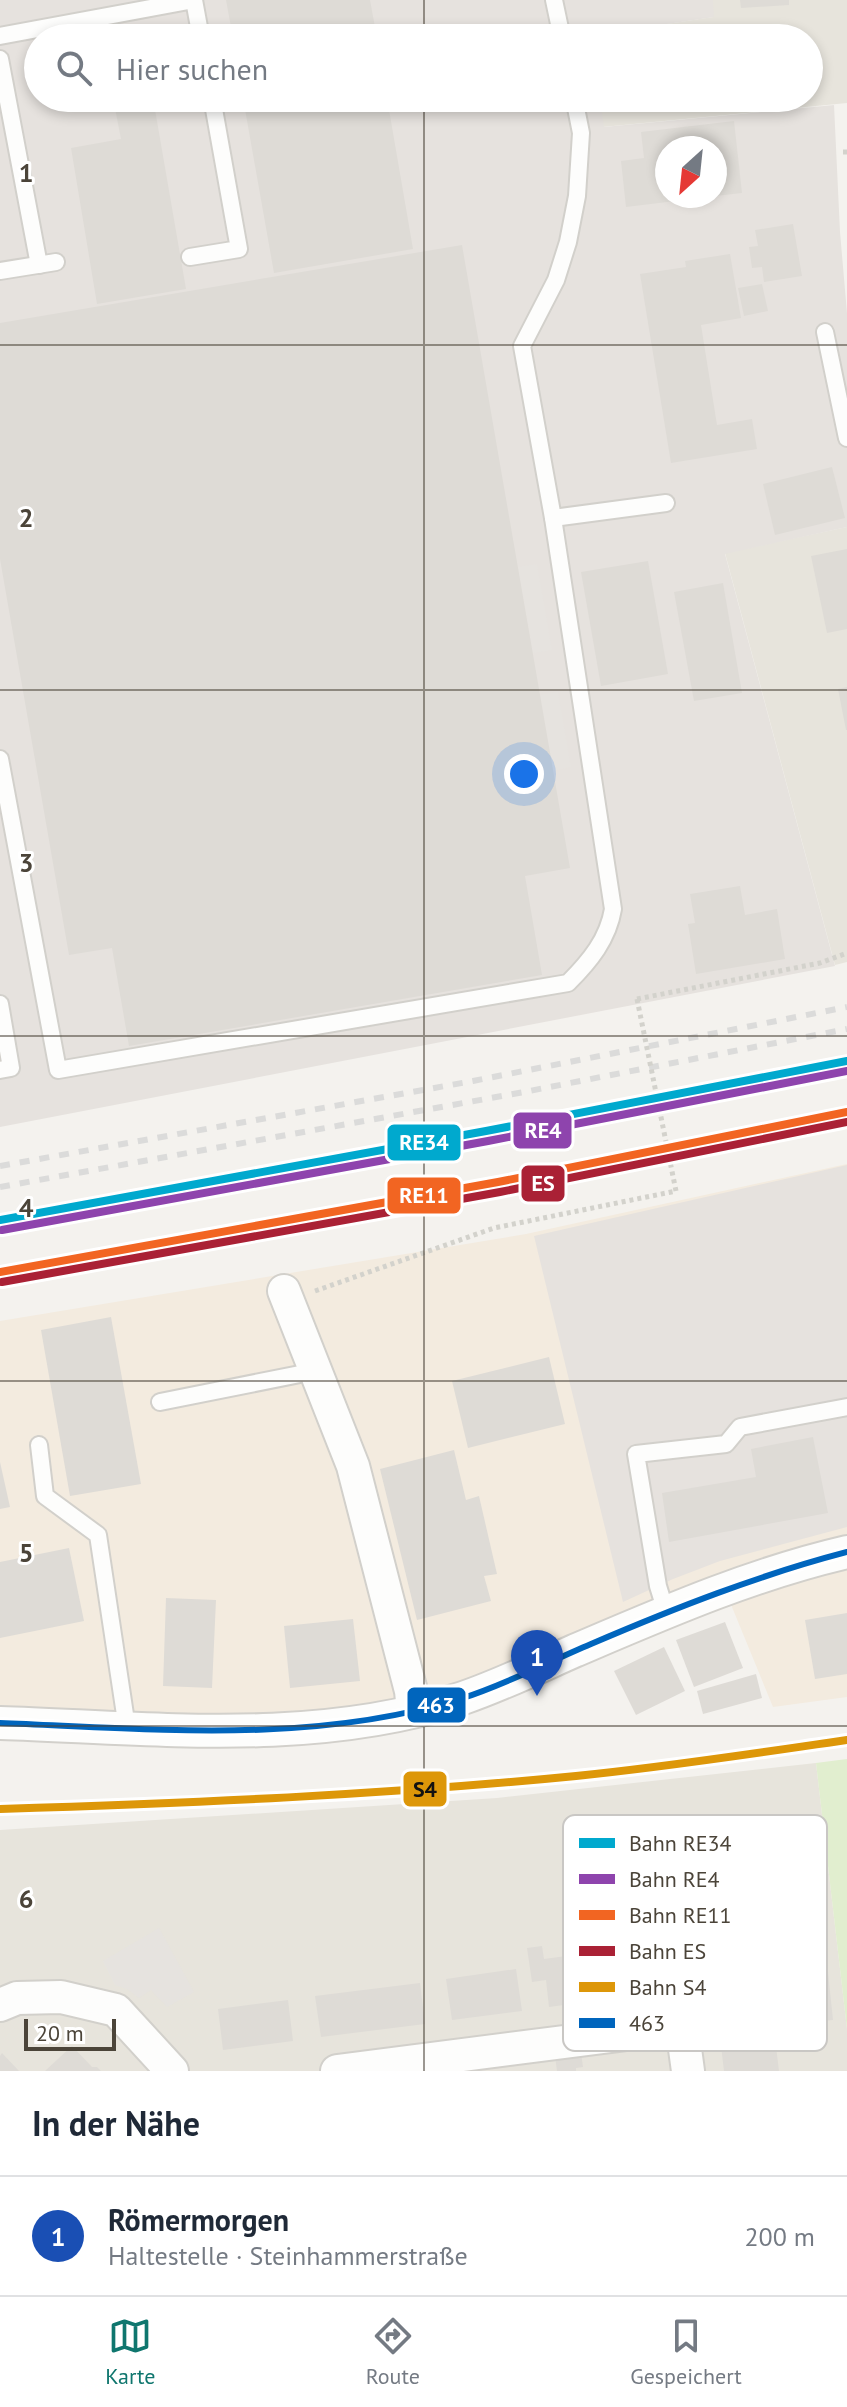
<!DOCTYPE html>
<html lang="de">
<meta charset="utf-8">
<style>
:root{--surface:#fff;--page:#f6f6f7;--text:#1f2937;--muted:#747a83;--line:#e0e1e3;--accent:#0f766e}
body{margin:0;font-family:"PT Sans",sans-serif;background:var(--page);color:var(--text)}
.compass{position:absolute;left:655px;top:136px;width:72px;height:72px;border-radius:50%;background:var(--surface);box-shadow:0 4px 12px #0003;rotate:207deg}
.scale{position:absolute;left:24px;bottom:20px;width:92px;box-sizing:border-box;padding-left:8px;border:4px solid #4b4439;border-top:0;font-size:22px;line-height:28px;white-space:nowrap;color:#4b4439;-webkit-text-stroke:6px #fff;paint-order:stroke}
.you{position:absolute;left:524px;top:774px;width:28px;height:28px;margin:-20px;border:6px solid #fff;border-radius:50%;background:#1a73e8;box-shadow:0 0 0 12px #1a73e833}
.badge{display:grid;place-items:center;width:52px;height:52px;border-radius:50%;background:var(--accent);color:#fff;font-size:26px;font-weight:700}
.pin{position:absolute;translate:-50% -66px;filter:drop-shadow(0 2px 4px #0008)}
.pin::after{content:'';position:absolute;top:42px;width:28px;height:24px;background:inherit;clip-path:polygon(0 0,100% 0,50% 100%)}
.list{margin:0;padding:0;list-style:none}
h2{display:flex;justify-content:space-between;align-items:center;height:104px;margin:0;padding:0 32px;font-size:34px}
h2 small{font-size:26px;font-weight:400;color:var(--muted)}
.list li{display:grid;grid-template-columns:52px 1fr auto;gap:24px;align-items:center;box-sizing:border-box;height:120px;padding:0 32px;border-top:2px solid var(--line)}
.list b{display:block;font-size:30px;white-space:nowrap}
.list p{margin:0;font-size:26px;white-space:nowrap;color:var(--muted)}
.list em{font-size:26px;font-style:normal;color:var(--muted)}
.icon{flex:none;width:44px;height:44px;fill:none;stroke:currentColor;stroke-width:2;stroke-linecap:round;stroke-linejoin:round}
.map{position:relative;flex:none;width:847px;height:2071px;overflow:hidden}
.search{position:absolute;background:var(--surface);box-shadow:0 4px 12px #0003;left:24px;right:24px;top:24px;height:88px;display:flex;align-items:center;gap:20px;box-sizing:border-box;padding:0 28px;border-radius:44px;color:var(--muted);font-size:30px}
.sheet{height:224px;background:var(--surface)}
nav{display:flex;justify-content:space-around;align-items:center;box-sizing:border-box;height:112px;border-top:2px solid var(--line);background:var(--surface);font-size:22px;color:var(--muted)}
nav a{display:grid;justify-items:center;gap:4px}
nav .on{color:var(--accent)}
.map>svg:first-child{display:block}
.residential{fill:#e7e4dc}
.commercial{fill:#f3ebdf}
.industrial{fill:#e6e2de;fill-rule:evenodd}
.green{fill:#e1eecf}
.parking{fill:#e6e3df}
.building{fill:#dedbd6}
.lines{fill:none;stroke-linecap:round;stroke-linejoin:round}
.service-casing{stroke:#d2d0cb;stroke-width:20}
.minor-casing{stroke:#d2d0cb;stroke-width:36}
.path{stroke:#d3d2cc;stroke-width:5;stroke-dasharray:4 4;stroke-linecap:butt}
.service{stroke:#fdfdfc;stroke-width:16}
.minor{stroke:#fdfdfc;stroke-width:32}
.rail{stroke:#dbdbda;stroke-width:6;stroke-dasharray:10 10;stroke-linecap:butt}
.path-bridge{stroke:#d3d2cc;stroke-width:5;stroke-dasharray:4 4;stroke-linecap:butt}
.bus-1-casing{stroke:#fff;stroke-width:12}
.bus-1{stroke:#0065bd;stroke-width:6}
.rail-1-casing{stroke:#fff;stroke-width:14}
.rail-2-casing{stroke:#fff;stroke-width:14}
.rail-3-casing{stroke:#fff;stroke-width:14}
.rail-4-casing{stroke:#fff;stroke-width:14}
.rail-5-casing{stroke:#fff;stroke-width:14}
.rail-1{stroke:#00a9ce;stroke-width:8}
.rail-2{stroke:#8e44ad;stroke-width:8}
.rail-3{stroke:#f26522;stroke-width:8}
.rail-4{stroke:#aa2135;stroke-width:8}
.rail-5{stroke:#dd9709;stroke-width:8}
.grid{fill:none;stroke:#4b4439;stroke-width:2;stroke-opacity:0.55}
.key{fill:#fff;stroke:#c9c7c4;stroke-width:2}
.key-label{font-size:22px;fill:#4b4439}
.grid-label{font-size:26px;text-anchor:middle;font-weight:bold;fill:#4b4439;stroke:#fff;stroke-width:6;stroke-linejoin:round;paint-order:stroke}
.line-badge{stroke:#fff;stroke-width:3}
.badge-label{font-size:22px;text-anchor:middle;font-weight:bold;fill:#fff}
.pale-badge-label{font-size:22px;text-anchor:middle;font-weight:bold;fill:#111}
</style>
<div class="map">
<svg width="847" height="2071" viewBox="0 0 847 2071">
<rect width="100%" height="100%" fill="#f4f2ee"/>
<g class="residential">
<polygon points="713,0 847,0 847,103 603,127 600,98 809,98 809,38 593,38 593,35 713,17"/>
<polygon points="847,527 847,962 835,965 725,553"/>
<polygon points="816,1763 847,2029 847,2071 0,2071 0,1830 497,1798"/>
</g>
<polygon class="commercial" points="847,1164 847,1697 773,1707 725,1590 413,1711 0,1723 0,1321 526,1234"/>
<g class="industrial">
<path d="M0 0H713L714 17 593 35V38H38V98H600L604 127 834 105 840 232 847 313V527L725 554 835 966 0 1127ZM667 148H715V196H667Z"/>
<polygon points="847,1165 847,1527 720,1561 673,1579 623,1602 534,1236"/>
</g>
<polygon class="green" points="847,1759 847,2029 816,1763"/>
<g class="parking">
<polygon points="537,564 552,650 533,653 518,567"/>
<polygon points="558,692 571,767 553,771 540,695"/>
<polygon points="159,1928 194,1992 167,2007 151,1990 139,1998 127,1989 115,1985 103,1961"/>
</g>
<g class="building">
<polygon points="226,0 370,0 377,38 233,38"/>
<polygon points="740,0 789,0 789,5 741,8"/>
<polygon points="113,98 153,98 186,289 97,304 71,148 121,139"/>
<polygon points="243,98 387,98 413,249 274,273"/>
<polygon points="734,121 742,193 715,196 715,148 667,148 667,196 700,198 626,207 621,161 644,158 641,132"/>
<polygon points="793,224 802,276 764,282 762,267 752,268 749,247 758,246 755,230"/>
<polygon points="462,245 570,868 525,876 542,975 129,1046 112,948 69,955 0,559 0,323"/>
<polygon points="730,254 741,318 701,325 717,425 752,419 757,449 671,463 640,274 686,267 685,261"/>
<polygon points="762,284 768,311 744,316 738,288"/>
<polygon points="832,467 845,518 775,535 763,484"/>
<polygon points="847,549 847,629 827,633 811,556"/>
<polygon points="648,561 668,674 601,686 581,572"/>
<polygon points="723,583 742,693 694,701 674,592"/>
<polygon points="847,687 847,730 846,730 838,689"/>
<polygon points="740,886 745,915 777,909 785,959 696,974 688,924 695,923 690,894"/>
<polygon points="111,1317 141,1484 70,1496 41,1330"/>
<polygon points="549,1357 565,1424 468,1448 452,1381"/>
<polygon points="813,1437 828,1513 669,1542 662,1493 756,1477 751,1449"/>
<polygon points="454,1450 466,1500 479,1496 497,1574 484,1576 491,1601 417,1620 380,1469"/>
<polygon points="0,1462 10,1507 0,1509"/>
<polygon points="69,1548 84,1621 0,1638 0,1562"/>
<polygon points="166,1598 216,1600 212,1688 163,1686"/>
<polygon points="847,1613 847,1674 815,1679 805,1620"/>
<polygon points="353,1619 360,1681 290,1688 284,1626"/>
<polygon points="725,1622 743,1668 694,1687 676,1640"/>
<polygon points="664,1647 685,1691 636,1715 614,1671"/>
<polygon points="756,1674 762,1698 703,1714 697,1691"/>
<polygon points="732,1911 734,1933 789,1926 791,1934 803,1932 807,1935 809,1953 806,1957 794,1959 795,1974 740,1981 737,1953 710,1957 714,1985 658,1992 655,1970 642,1971 643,1985 630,1986 631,1996 549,2007 546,1980 532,1982 527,1948 542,1946 544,1959 707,1937 706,1929 719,1928 718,1913"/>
<polygon points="827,1963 833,2020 803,2023 796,1967"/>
<polygon points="516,1969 522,2011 452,2020 446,1979"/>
<polygon points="420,1983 425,2024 321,2037 315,1996"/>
<polygon points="288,2000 293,2041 223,2050 218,2009"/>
<polygon points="768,2026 774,2030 779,2071 724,2071 720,2037 752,2033 756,2028"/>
<polygon points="72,2046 92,2067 97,2067 101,2071 45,2071"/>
<polygon points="2,2053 19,2071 0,2071 0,2056"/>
<polygon points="581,2053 583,2067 576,2068 576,2071 557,2071 555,2056"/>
</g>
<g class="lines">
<g class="service-casing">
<g id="service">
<polyline points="194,0 201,38"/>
<polyline points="554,0 562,38"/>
<polyline points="0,36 194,0"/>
<polyline points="0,59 39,265"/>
<polyline points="190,257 239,249 212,98"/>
<polyline points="0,271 56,262"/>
<polyline points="825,332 847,438"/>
<polyline points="553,518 666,503"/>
<path d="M0 759 58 1070 568 983C590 961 608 939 613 909L553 518 522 346 556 280 568 242 577 196 581 133 574 98"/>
<polyline points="0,1004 11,1068 0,1070"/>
<polyline points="160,1402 315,1371"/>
<polyline points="39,1445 45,1496 98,1535 127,1728"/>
<polyline points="666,1612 658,1586 636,1454 726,1444 740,1427 847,1407"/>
</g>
</g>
<g class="minor-casing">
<g id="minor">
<polyline points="284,1291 353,1466 411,1691 413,1711"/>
<path d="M0 1723C154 1728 314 1747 463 1698 501 1685 538 1667 574 1651 663 1613 752 1574 847 1552"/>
<polyline points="0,2005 17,1998 61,1997 116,2010 172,2071"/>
<polyline points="682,2027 688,2071"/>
<polyline points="337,2071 682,2027 704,2008 755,2003"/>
</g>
</g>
<g class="path">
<polyline points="843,152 847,152"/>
<polyline points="637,999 820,963 847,953"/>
<polyline points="315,1291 494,1228 676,1191"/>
</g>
<use href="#service" class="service"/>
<use href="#minor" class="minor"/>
<g class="rail">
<polyline points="0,1166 473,1081 847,1007"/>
<polyline points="0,1187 524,1092 847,1029"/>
</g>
<polyline class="path-bridge" points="637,999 676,1191"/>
<g class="bus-1-casing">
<path id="bus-1" d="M0 1723C154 1729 313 1745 463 1698 507 1684 548 1662 591 1644 675 1608 759 1575 847 1552"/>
</g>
<use href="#bus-1" class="bus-1"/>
<g class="rail-1-casing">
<polyline id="rail-1" points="0,1220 486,1131 847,1061"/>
</g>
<g class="rail-2-casing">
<polyline id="rail-2" points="2,1230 488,1141 847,1071"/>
</g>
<g class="rail-3-casing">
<polyline id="rail-3" points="0,1272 498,1182 847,1112"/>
</g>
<g class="rail-4-casing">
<polyline id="rail-4" points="2,1282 500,1192 847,1122"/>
</g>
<g class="rail-5-casing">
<path id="rail-5" d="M0 1809C192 1803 384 1795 576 1776 667 1767 757 1753 847 1740"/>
</g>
<use href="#rail-1" class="rail-1"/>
<use href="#rail-2" class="rail-2"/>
<use href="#rail-3" class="rail-3"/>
<use href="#rail-4" class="rail-4"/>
<use href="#rail-5" class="rail-5"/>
</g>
<path class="grid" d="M424 0V38M424 98V2071M0 345H847M0 690H847M0 1036H847M0 1381H847M0 1726H847"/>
<rect x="563" y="1815" width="264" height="236" rx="12" class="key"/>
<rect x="579" y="1838" width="36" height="10" fill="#00a9ce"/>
<rect x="579" y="1874" width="36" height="10" fill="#8e44ad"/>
<rect x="579" y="1910" width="36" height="10" fill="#f26522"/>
<rect x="579" y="1946" width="36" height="10" fill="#aa2135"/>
<rect x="579" y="1982" width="36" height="10" fill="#dd9709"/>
<rect x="579" y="2018" width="36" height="10" fill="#0065bd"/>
<g class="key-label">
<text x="629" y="1851">Bahn RE34</text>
<text x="629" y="1887">Bahn RE4</text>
<text x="629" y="1923">Bahn RE11</text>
<text x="629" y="1959">Bahn ES</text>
<text x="629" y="1995">Bahn S4</text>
<text x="629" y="2031">463</text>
</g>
<g class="grid-label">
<text x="26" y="182">1</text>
<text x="26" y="527">2</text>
<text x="26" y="872">3</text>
<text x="26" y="1217">4</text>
<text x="26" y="1562">5</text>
<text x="26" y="1908">6</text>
</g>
<g class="line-badge">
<rect x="512" y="1111" width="61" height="39" rx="8" fill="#8e44ad"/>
<rect x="386" y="1123" width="76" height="39" rx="8" fill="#00a9ce"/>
<rect x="520" y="1164" width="46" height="39" rx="8" fill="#aa2135"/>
<rect x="386" y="1176" width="76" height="39" rx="8" fill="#f26522"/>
<rect x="406" y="1686" width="61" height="38" rx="8" fill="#0065bd"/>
<rect x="402" y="1770" width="46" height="38" rx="8" fill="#dd9709"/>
</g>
<g class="badge-label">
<text x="543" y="1138">RE4</text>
<text x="424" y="1150">RE34</text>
<text x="543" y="1191">ES</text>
<text x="424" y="1203">RE11</text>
<text x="436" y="1713">463</text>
</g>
<g class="pale-badge-label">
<text x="425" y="1797">S4</text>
</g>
</svg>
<svg class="compass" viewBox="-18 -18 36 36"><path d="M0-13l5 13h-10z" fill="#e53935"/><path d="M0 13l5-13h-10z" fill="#747a83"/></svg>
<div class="scale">20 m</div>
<div class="you"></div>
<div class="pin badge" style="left:537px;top:1696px;background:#1a4fb4">1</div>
<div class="search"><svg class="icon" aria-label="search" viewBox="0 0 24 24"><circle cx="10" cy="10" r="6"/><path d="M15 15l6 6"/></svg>Hier suchen</div>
</div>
<section class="sheet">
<h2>In der Nähe<small></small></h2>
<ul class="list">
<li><span class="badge" style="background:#1a4fb4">1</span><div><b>Römermorgen</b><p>Haltestelle · Steinhammerstraße</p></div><em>200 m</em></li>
</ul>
</section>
<nav>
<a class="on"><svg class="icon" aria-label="map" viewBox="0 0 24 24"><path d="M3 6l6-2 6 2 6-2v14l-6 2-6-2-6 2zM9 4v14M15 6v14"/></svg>Karte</a>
<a><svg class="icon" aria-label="directions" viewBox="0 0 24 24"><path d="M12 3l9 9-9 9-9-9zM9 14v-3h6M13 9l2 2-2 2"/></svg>Route</a>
<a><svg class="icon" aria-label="saved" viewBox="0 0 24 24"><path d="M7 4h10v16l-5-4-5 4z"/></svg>Gespeichert</a>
</nav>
